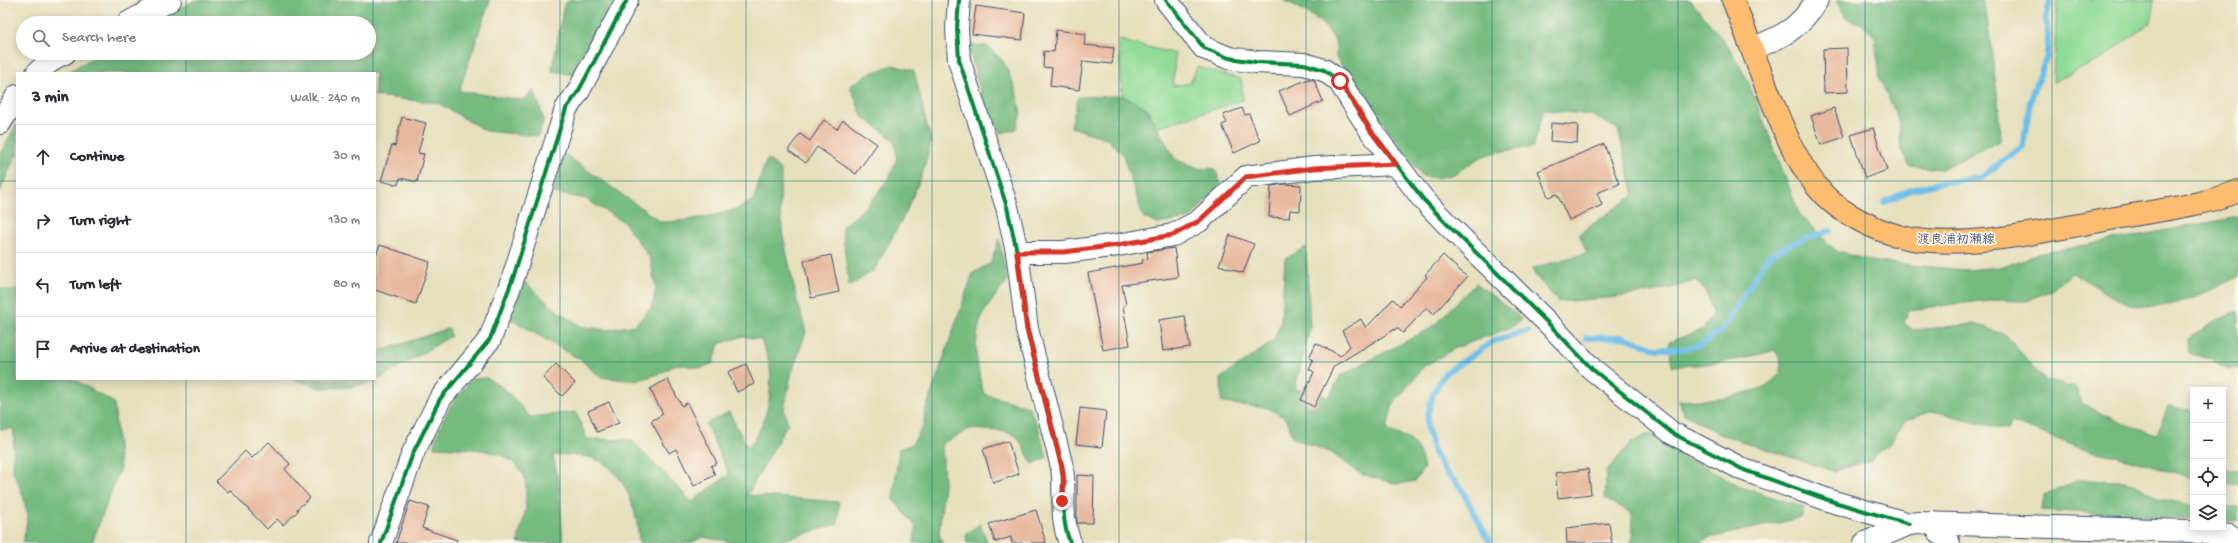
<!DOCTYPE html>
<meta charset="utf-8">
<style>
:root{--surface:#fff;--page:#f7f7f7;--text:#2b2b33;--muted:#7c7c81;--line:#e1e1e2}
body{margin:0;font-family:"Gochi Hand","Klee One",sans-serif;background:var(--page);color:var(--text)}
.controls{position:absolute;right:12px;bottom:12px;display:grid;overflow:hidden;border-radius:0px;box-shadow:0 2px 10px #0003}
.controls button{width:36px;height:36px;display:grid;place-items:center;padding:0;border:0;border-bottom:1px solid var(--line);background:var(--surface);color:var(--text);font:20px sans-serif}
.stop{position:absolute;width:12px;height:12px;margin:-9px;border:3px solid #d93025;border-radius:50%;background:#fff}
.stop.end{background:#d93025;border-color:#fff;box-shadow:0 1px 4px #0008}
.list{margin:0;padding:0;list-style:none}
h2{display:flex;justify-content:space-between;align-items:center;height:52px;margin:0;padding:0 16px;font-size:17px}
h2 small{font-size:13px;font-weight:400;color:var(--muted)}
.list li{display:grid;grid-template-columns:26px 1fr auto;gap:12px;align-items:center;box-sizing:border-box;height:64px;padding:0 16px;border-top:1px solid var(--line)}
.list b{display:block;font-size:15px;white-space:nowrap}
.list em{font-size:13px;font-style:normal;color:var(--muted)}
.icon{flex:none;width:22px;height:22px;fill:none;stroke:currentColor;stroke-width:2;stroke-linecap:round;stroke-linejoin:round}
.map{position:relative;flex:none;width:2238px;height:543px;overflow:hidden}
.search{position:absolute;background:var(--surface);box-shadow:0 2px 10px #0003;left:16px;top:16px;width:360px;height:44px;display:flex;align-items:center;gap:10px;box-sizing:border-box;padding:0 14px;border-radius:22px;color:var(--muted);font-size:15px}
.panel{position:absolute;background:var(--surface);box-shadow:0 2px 10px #0003;left:16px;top:72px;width:360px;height:308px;border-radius:0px}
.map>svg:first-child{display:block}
.green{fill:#91db97;stroke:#56857a}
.forest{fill:#74bb80;stroke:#48756f}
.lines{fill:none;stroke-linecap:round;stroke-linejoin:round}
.stream{stroke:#6ebee9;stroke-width:6}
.building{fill:#e7b89d}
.minor-casing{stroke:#394a6c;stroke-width:24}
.major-casing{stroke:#394a6c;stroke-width:24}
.minor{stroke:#fff;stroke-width:22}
.major{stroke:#fdbc6f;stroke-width:22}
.cycleway-casing{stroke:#fbf7ec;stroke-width:6}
.cycleway{stroke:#00873e;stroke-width:4}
.route{stroke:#d93025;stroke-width:5}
.grid{fill:none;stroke:#0f766e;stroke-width:1;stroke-opacity:0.55}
.labels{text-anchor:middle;stroke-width:3.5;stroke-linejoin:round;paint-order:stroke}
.street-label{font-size:13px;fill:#1b2f5e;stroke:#fbf7ec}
</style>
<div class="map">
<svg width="2238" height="543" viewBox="0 0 2238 543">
<rect width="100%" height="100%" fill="#fbf7ec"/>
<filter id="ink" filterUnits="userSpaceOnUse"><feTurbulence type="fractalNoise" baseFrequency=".025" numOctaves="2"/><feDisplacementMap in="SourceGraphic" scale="8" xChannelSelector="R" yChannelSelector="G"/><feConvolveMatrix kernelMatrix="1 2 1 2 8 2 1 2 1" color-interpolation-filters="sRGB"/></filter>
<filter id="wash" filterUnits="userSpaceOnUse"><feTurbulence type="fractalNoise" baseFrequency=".012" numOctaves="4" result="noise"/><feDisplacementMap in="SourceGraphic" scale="16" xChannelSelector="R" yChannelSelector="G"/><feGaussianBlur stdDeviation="0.9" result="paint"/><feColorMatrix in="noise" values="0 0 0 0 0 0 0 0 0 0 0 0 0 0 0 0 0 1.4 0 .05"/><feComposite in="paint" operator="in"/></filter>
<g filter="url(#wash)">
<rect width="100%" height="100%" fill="#e6e0bd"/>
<g class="green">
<polygon points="2059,0 2155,0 2151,22 2101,59 2053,82 2057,7"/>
<polygon points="1119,40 1175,54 1173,86 1190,83 1197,67 1241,79 1243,100 1157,127 1146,108 1122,96"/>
</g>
<g class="forest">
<polygon points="195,0 490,0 459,91 523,100 534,90 544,120 538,136 486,131 438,103 375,96 375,73 67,73 100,53 369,53 369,23 154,23"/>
<polygon points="571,0 615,0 581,76 552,71 564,4"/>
<path d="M1284 0H1308L1314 3 1319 0H1690L1728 46 1748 81 1799 213 1837 252 1877 262 1965 270 2000 267 2043 253 2238 217V277C2205 292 2167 315 2130 304 2113 299 2089 282 2072 273L2051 290 2027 301 1989 300 1909 310 1904 323 1913 330 1975 324 2006 335 2044 380 2076 388 2082 403 2121 423 2157 434 2168 406 2193 411V478L2116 456 2083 449 2012 422 2008 430 1933 411 1906 420 1891 442 1869 461 1833 471 1720 434 1684 414 1679 401 1723 399 1766 387 1781 373V360L1775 350C1738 361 1711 365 1672 366L1669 342 1704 329 1713 313 1707 294 1696 280C1653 296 1605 298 1558 302L1535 275 1533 268 1587 253 1579 234 1634 195 1618 129 1591 115 1544 110 1533 147C1518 150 1498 150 1484 156 1457 168 1456 182 1422 176L1336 58C1336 53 1337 46 1335 42 1327 22 1302 9 1284 0Z"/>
<polygon points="1838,0 1982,0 1986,12 1998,100 2000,141 1941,169 1910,166 1901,150 1899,122 1880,79 1875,37 1862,24 1848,19 1837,3"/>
<path d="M969 45 987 46 1003 61 1016 90 1021 114 1016 129 1001 133C982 106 976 77 969 45Z"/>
<path d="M893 65 914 71 931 142 923 172 905 214 874 270 849 286 842 227C862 212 889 186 896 161 898 155 895 146 894 140L862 116 850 86 870 73Z"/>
<polygon points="1122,96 1146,108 1175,159 1196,168 1215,169 1221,184 1190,218 1158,224 1143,217 1123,155 1106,138 1071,127 1078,97"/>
<polygon points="17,124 17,156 15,156 0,192 0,154"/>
<path d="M563 153 661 222C678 223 743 213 753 199 759 190 760 171 768 159L781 170 780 210 783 236 797 301 806 332 791 375 784 410 788 423 747 495 839 502 838 524 773 543H738L703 537 691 543H639C638 514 628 478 602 462 588 454 568 455 553 455L559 485 563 543H518C519 530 526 517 526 504 526 496 527 481 523 474 507 445 462 449 434 447 440 419 454 400 472 379L487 378 507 391 530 417 576 412 587 439 631 440 692 502 729 474 706 424 729 412 748 449C766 425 773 396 770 367 769 358 764 349 761 340L743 336 719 344 713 363 701 368 677 364 661 373 636 381 600 377 581 360 509 318 525 282 552 307 580 326 607 330 635 325 652 307 656 288 650 258 624 222 586 199 554 193Z"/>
<path d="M999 239 1007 281C999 292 983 310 980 322 973 346 977 371 984 394L1029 407 1039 430 1047 457 1033 464 1017 436 1002 431 969 429 942 444 944 484 939 533 942 543H914L916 527 893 499 899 449 912 444 924 424 925 412 973 273 991 263Z"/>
<path d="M1306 247 1310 328 1295 389 1329 397 1340 376 1431 328 1476 283 1522 319 1512 327 1455 348 1423 367 1392 406 1387 430C1412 440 1417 440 1424 468L1415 481 1397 484 1361 474 1330 452 1293 438 1287 419 1268 408 1222 403 1221 378 1274 341 1281 321 1285 259Z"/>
<polygon points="0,288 13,291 17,288 17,379 74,379 114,403 120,468 92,543 23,543 28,515 21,489 13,472 14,429 0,429"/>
<polygon points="2238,311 2238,368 2227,370 2209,359 2189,353 2188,339 2219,318"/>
<polygon points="449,328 451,336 374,382 351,387 319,388 294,379 375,379 375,353"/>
<polygon points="1649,434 1738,486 1804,507 1801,518 1708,538 1700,543 1630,543 1633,532 1632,513 1605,499 1606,472 1632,442"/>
<polygon points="2223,468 2238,470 2238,485 2223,483"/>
<polygon points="2079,480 2119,481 2141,486 2158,498 2193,506 2193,519 2042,510 2044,495"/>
<polygon points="2223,506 2238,507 2238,521 2223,521"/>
<polygon points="980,524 988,543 967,543 966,534"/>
</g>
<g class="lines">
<g class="stream">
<polyline points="1885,202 1910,190 1939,183 1980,178 2023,146 2030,102 2047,56 2048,36 2046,19 2050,0"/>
<polyline points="1586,338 1624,337 1657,349 1684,349 1700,345 1722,330 1768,256 1793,243 1830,231"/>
<polyline points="1490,543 1461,488 1444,470 1434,453 1427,427 1428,413 1434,392 1445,373 1494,341 1528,331"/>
</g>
</g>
<g id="blocks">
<g class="building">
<polygon points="976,6 1025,13 1022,40 972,34"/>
<polygon points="1056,30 1086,34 1084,45 1114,48 1112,64 1083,61 1079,90 1050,86 1052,68 1043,67 1044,51 1054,52"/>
<polygon points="1847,48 1848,92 1824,93 1823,49"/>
<polygon points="1309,79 1314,80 1323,101 1290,116 1279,91"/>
<polygon points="1242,108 1245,115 1249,114 1260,141 1234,153 1222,125 1227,123 1223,115"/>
<polygon points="1834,108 1844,137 1821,145 1811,116"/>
<polygon points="402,117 426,123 418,153 424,154 417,182 400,178 398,185 381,181 392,145 395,146"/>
<polygon points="824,120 837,129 843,120 877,144 856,174 817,147 806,163 788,150 800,134 810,141"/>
<polygon points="1551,123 1578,125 1577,143 1550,141"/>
<polygon points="1873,128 1887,170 1865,178 1851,135"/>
<polygon points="1604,144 1619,184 1597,193 1602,205 1569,220 1557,194 1548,197 1538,171"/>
<polygon points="1285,184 1301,185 1300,211 1290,210 1289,218 1269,217 1271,186"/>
<polygon points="1230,235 1254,244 1243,273 1219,265"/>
<polygon points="380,245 430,262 416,304 375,290 375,258"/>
<polygon points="1174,248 1178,277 1122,285 1126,305 1123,306 1130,345 1103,350 1088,273 1143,263 1142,260 1148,259 1147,252"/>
<polygon points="831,255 839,292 811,298 804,261"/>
<polygon points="1443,255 1467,277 1434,314 1427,307 1403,333 1397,328 1334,366 1314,407 1301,400 1314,372 1309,369 1313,360 1309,358 1316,343 1341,356 1350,346 1342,331 1361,319 1366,328 1393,299 1400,306 1427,277 1425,275"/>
<polygon points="1185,316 1190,347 1163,351 1159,320"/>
<polygon points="556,364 575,383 562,396 543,378"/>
<polygon points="746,364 754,384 737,392 728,372"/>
<polygon points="667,379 682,406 687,403 717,463 711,466 715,475 694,486 676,449 669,453 651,421 663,414 650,389"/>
<polygon points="609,402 619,423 597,432 588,411"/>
<polygon points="1080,408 1106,411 1102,447 1076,444"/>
<polygon points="1008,441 1019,474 993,483 983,449"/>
<polygon points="269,442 290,464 285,469 310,498 297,509 298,511 283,525 277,519 267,529 230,490 228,492 216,481 245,451 252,458"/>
<polygon points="1588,469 1591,494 1558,498 1555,473"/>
<polygon points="1077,475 1094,476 1093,523 1077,523"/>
<polygon points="410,501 429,507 422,528 457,540 457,543 396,543"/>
<polygon points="1036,510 1046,543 1012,543 1011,537 995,542 989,524"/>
<polygon points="1609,523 1612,543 1567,543 1566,528"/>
</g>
</g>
</g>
<g filter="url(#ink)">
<use href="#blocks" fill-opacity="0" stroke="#394a6c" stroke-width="1"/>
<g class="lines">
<g class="minor-casing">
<g id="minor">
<path d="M959 0 957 28 959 60 1007 207 1017 252 1027 329 1062 467C1066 495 1059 514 1070 543"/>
<polyline points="1166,0 1204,48 1229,58 1256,62 1304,64 1324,70 1339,81 1371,131 1423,199 1446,223 1552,327 1592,369 1672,433 1744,470 1834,502 1909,524"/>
<polyline points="128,23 170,0"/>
<path d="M1752 49C1783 36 1798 30 1817 0"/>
<polyline points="37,73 54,58 65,53"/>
<polyline points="0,123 17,96"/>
<polyline points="1017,252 1064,252 1118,245 1173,235 1199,221 1246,177 1314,168 1396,164"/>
<polyline points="1932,523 1949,543"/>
<polyline points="381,543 413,453 440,399 490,339 513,278 566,109 578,92 627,0"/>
<polyline points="1865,543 1909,524 1919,523 2191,531 2229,536 2238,542"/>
</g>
</g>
<g class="major-casing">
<path id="major" d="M1733 0C1745 30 1756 61 1768 91 1783 128 1797 166 1825 196 1844 215 1876 230 1902 237 1963 252 2059 228 2121 217 2160 210 2201 206 2238 191"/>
</g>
<use href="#minor" class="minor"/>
<use href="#major" class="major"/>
<g class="cycleway-casing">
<g id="cycleway">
<path d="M959 0 957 28 959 60 1007 207 1017 252 1027 329 1062 467C1066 495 1059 514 1070 543"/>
<polyline points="1166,0 1204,48 1229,58 1256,62 1304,64 1324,70 1339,81 1371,131 1423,199 1446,223 1552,327 1592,369 1672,433 1744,470 1834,502 1909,524"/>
<polyline points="381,543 413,453 440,399 490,339 513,278 566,109 578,92 627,0"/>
</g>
</g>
<use href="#cycleway" class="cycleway"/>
</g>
</g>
<g class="lines" filter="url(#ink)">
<polyline class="route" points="1062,501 1064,481 1062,467 1027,329 1017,252 1064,252 1118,245 1173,235 1199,221 1246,177 1314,168 1396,164 1371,131 1340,81"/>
</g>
<path class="grid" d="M186 0V23M373 0V73M560 0V543M746 0V543M932 0V543M1119 0V543M1306 0V543M1492 0V543M1678 0V543M1865 0V543M2052 0V543M186 53V73M0 181H17M375 181H2238M0 362H17M375 362H2238M186 379V543M373 379V543"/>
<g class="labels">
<g class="street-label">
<text x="1956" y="243">渡良浦初瀬線</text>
</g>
</g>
</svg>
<div class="controls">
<button>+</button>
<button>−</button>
<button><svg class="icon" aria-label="locate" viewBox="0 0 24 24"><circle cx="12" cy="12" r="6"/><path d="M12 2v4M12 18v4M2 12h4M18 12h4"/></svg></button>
<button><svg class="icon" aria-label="layers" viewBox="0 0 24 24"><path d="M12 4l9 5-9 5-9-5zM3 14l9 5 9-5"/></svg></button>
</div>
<div class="stop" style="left:1340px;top:81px"></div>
<div class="stop end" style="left:1062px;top:501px"></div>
<div class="search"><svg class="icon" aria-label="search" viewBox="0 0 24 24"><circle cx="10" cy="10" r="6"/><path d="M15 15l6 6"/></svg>Search here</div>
<section class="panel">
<h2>3 min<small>Walk · 240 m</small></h2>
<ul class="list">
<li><svg class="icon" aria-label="ahead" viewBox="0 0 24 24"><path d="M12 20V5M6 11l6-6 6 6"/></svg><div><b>Continue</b></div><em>30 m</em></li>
<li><svg class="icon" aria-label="right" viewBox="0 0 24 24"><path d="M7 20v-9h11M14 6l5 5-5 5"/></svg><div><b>Turn right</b></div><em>130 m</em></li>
<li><svg class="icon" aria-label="left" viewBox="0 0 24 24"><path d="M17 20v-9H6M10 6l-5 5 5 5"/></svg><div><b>Turn left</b></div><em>80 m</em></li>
<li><svg class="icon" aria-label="arrive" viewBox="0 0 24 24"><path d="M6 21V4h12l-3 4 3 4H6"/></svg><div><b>Arrive at destination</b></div></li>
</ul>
</section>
</div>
